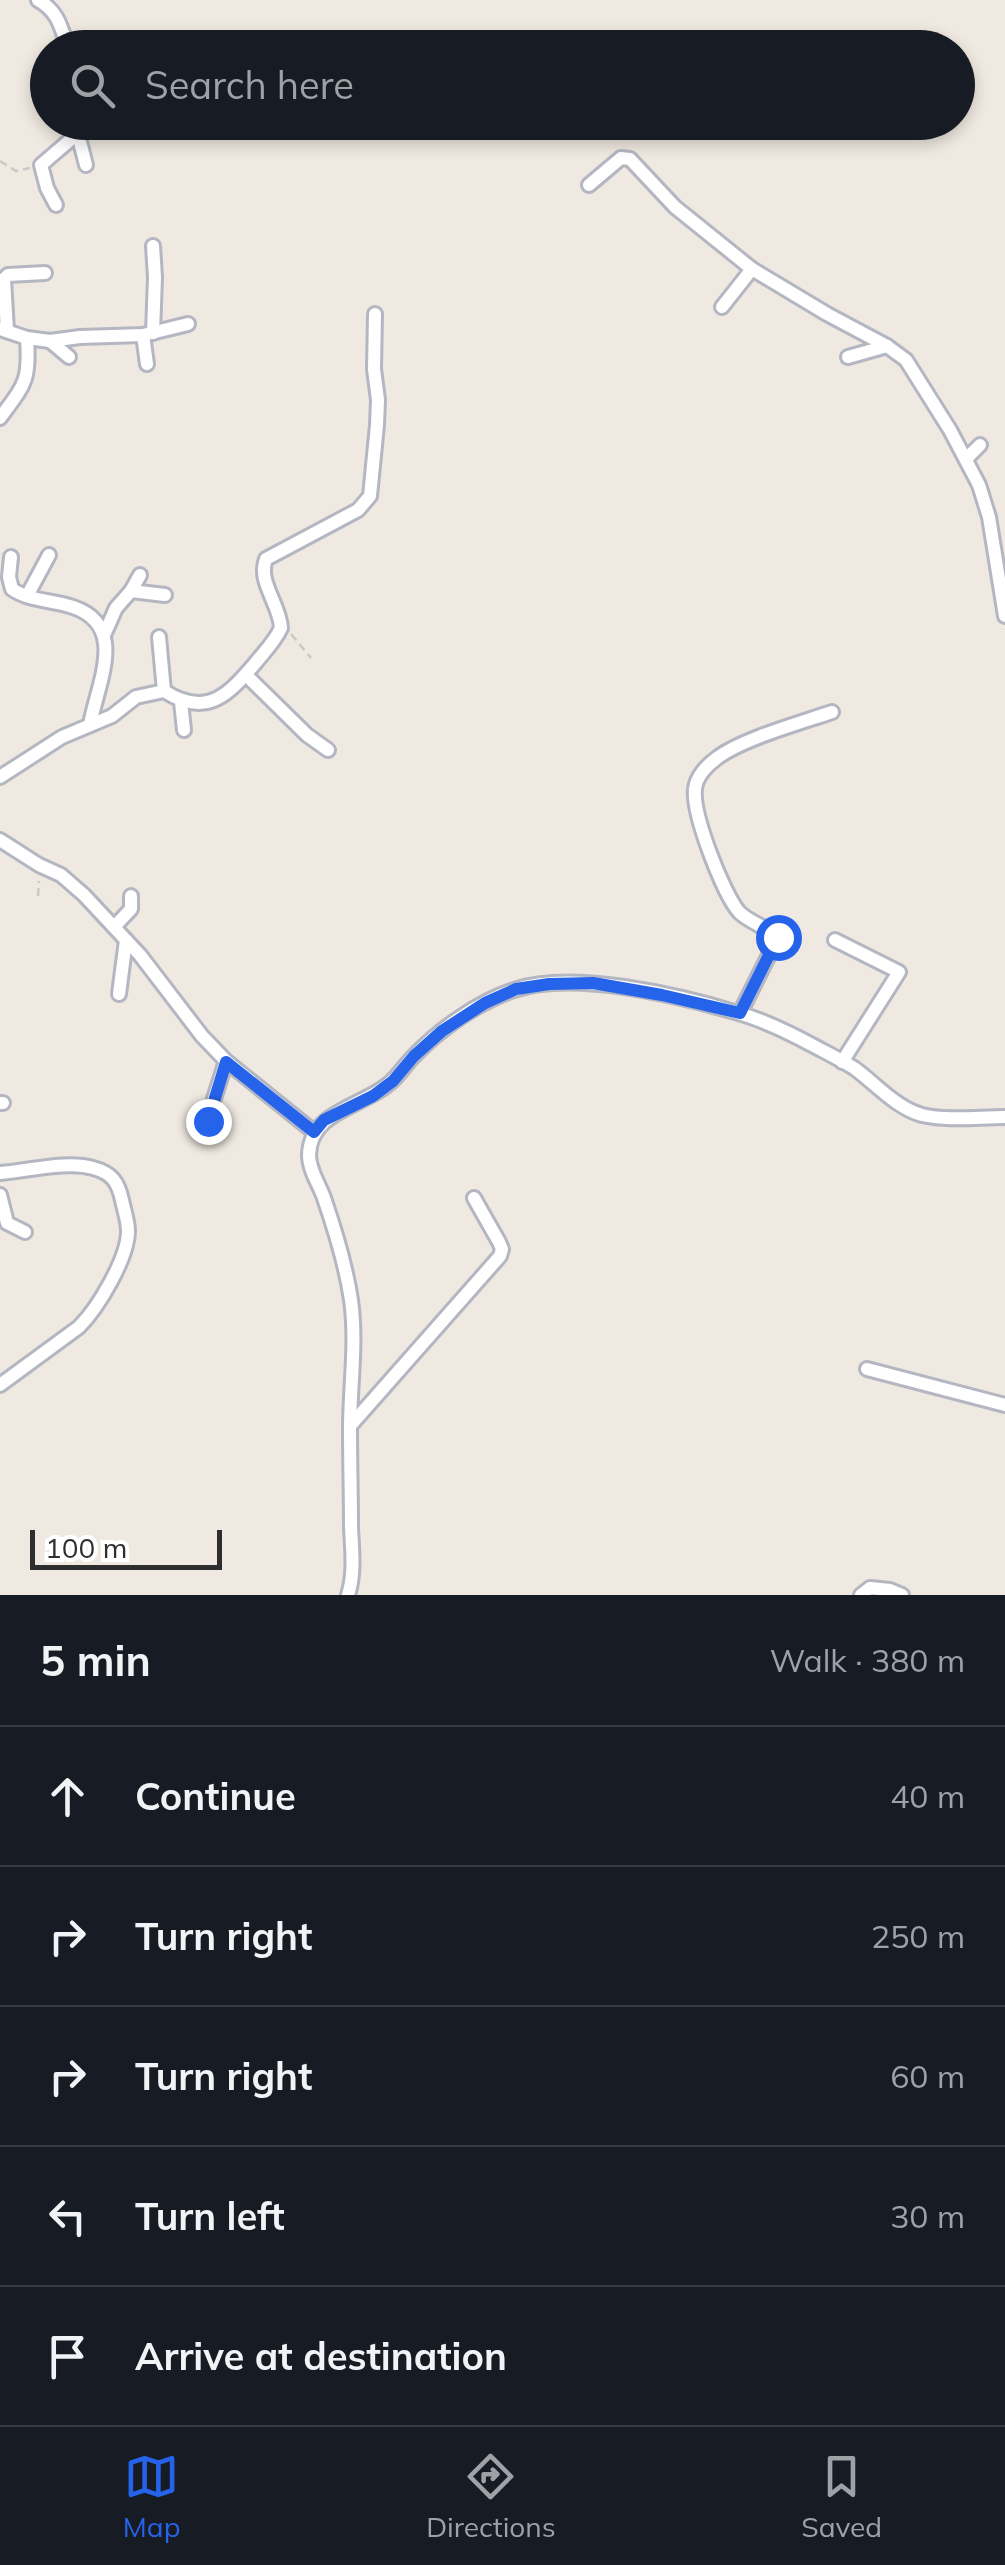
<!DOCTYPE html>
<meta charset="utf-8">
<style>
:root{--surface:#171b24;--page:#242831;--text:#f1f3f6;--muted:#9ea1a6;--line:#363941;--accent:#2563eb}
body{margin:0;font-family:Mulish,sans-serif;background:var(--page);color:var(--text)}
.scale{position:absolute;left:30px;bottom:25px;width:192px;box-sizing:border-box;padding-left:10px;border:5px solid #2e2e2e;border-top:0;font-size:28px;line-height:35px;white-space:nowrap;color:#2e2e2e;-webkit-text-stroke:8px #fff;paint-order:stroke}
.stop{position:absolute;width:30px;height:30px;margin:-22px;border:8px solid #2563eb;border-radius:50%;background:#fff}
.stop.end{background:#2563eb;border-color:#fff;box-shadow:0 2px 10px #0008}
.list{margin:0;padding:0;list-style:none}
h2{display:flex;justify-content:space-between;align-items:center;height:130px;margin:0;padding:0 40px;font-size:42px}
h2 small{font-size:32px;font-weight:400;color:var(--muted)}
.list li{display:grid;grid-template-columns:65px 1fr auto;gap:30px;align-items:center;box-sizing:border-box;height:140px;padding:0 40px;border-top:2px solid var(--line)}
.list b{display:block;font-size:38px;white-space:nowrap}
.list em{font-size:32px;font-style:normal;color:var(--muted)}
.icon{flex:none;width:55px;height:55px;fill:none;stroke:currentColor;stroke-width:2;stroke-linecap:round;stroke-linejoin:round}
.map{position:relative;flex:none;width:1005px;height:1595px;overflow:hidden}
.search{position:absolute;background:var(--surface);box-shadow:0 5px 15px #0003;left:30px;right:30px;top:30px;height:110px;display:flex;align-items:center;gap:25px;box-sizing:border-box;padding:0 35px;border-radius:55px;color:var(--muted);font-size:38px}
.sheet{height:830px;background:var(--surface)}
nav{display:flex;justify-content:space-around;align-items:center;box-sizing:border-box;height:140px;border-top:2px solid var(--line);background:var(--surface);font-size:28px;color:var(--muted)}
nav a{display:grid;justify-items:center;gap:5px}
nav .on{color:var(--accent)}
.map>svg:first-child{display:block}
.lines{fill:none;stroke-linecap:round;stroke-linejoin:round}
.minor-casing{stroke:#b4b7c1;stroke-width:18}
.path{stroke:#c9c9c9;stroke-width:2.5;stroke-dasharray:8 5;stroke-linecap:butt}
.minor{stroke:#fff;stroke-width:12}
.route{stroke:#2563eb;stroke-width:12}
</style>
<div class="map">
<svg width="1005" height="1595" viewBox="0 0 1005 1595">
<rect width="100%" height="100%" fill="#efe9e1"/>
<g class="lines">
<g class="minor-casing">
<g id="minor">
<path d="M38 0C58 11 61 27 68 48"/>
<polyline points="78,134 86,165"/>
<polyline points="589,185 621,158 630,159 675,207 752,269 827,314 887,346 906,360 950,430 979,485 989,517 1005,616"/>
<polyline points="56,205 47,188 41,165 84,128 84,122"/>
<polyline points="722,307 752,269"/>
<polyline points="0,329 27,338 50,341 80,337 143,335 188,324"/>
<polyline points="7,331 4,279 8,275 45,273"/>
<polyline points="153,333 155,277 153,246"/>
<polyline points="143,335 147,364"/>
<polyline points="50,341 69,357"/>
<polyline points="848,357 887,346"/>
<path d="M0 418C25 384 30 381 27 338"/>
<polyline points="966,459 980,445"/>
<path d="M11 557 9 577 12 589C29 601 53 600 73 607 129 626 97 684 90 725"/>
<polyline points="131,591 165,595"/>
<polyline points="27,596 49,555"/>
<polyline points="104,635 116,608 131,591 140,575"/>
<polyline points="159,637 164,691"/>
<polyline points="246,675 307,735 328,750"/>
<polyline points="181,702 184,730"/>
<path d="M0 777 62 737 112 716 136 697 164 691C208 719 229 694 257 661 266 650 275 641 281 628 280 604 257 582 266 559L358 510 370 496 377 425 378 400 374 369 375 314"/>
<polyline points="0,840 39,865 61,875 84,895 140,955 202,1036 226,1061 314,1132"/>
<polyline points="114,927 131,909 131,896"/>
<polyline points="835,940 899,972 842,1062"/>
<polyline points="119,994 126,940"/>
<path d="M740 1013 778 937C767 927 750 923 739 912 723 893 692 814 695 789 696 777 707 765 717 758 742 739 800 723 832 712"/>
<polyline points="0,1103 3,1103"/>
<polyline points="207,1121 226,1061"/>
<path d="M0 1173C27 1171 68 1160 93 1168 112 1173 118 1182 122 1200 124 1210 128 1221 128 1231 128 1258 98 1308 79 1327L0 1385"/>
<polyline points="0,1195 7,1223 25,1232"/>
<polyline points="867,1369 1005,1405"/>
<polyline points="350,1426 500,1256 502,1249 499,1242 474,1198"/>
<path d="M348 1595C355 1573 352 1550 351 1527 351 1495 350 1462 350 1429 350 1386 357 1343 351 1300 346 1266 335 1230 324 1198 319 1184 309 1170 309 1155 310 1109 367 1107 394 1079 401 1072 407 1063 414 1056 440 1029 478 1002 514 990 573 970 678 995 738 1013 763 1020 790 1033 814 1046 827 1053 841 1060 854 1068 875 1083 896 1108 922 1115 948 1121 978 1117 1005 1117"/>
<polyline points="861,1595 870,1588 890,1590 902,1595"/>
</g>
</g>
<g class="path">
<polyline points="0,161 16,171 30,168"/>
<polyline points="291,634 311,658"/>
<polyline points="38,896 39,881"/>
</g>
<use href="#minor" class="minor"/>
</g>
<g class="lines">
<polyline class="route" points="208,1121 226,1062 314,1132 324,1120 373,1096 393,1081 414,1056 442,1031 485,1003 516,989 549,984 593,983 662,995 740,1013 778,937"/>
</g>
</svg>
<div class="scale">100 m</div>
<div class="stop" style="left:778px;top:937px"></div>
<div class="stop end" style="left:208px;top:1121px"></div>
<div class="search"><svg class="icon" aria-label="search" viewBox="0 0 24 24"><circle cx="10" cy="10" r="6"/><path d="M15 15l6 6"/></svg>Search here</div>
</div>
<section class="sheet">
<h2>5 min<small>Walk · 380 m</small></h2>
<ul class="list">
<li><svg class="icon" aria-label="ahead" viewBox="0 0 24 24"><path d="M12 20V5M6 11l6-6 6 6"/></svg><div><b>Continue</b></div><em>40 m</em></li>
<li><svg class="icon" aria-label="right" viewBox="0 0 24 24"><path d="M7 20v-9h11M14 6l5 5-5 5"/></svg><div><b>Turn right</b></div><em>250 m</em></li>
<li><svg class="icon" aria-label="right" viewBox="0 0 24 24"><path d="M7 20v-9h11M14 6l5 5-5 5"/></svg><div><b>Turn right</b></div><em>60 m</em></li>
<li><svg class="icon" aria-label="left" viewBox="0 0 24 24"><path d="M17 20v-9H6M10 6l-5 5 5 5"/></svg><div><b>Turn left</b></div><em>30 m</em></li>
<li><svg class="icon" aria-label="arrive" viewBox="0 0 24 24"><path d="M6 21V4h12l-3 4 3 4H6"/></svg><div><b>Arrive at destination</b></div></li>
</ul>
</section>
<nav>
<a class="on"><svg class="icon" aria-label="map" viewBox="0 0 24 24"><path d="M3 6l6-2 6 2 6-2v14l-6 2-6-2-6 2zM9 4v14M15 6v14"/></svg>Map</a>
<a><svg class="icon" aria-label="directions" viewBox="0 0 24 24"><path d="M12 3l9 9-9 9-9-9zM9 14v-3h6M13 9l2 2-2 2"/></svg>Directions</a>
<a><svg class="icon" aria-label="saved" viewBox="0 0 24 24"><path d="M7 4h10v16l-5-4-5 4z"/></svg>Saved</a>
</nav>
